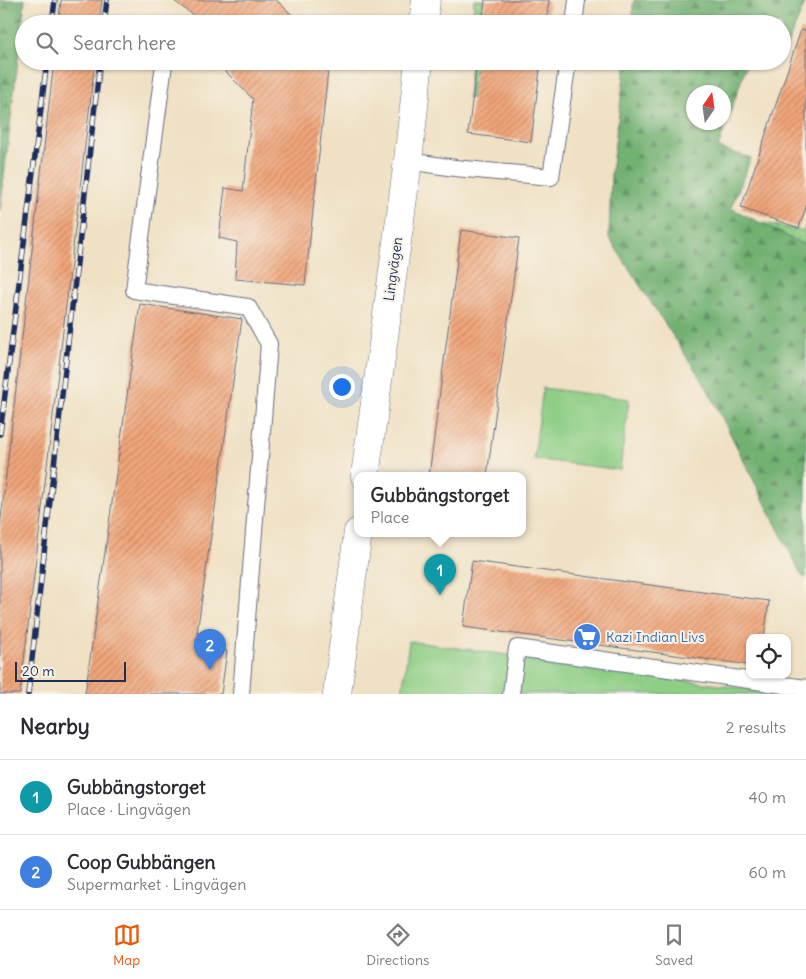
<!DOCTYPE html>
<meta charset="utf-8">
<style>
:root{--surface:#fff;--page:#f2f2f3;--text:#2b2b33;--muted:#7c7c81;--line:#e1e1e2;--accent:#ea580c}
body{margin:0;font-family:Delius,sans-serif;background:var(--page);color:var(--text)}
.controls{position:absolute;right:15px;bottom:15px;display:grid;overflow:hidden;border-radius:10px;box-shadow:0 1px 4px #0004}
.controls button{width:45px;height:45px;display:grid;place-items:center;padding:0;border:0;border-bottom:1px solid var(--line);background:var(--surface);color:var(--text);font:25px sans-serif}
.compass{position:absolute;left:686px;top:85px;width:45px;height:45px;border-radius:50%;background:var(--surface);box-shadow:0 1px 4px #0004;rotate:13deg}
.scale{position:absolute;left:15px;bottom:12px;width:111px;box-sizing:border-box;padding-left:5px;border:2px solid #1b2f5e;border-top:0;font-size:14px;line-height:18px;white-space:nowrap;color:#1b2f5e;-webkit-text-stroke:4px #f7f3e8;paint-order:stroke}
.you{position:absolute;left:341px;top:386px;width:18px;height:18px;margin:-12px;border:4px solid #fff;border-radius:50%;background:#1a73e8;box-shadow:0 0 0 8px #1a73e833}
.badge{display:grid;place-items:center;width:32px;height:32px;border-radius:50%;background:var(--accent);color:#fff;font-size:16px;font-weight:700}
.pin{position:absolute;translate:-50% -41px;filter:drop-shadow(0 1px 2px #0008)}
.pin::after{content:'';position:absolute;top:26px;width:18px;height:15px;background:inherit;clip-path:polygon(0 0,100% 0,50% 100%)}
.popup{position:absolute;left:354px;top:472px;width:172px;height:65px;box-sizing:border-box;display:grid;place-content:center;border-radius:10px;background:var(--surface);filter:drop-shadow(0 1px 4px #0005);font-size:16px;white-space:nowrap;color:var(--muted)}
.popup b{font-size:19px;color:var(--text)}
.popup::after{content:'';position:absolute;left:50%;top:100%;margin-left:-10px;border:10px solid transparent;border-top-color:var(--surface)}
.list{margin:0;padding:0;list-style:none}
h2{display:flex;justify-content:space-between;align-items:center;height:65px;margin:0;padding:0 20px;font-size:21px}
h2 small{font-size:16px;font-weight:400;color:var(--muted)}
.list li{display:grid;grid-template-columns:32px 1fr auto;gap:15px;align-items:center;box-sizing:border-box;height:75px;padding:0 20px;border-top:1px solid var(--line)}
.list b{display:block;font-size:19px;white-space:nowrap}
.list p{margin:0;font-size:16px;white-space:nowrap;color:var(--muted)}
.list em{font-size:16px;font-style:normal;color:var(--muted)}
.icon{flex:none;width:28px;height:28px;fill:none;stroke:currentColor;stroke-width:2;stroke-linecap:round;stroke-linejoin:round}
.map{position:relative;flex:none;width:806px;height:694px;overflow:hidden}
.search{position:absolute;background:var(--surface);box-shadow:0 1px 4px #0004;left:15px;right:15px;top:15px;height:55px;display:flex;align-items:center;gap:12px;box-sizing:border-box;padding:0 18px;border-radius:28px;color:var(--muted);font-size:19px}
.sheet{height:215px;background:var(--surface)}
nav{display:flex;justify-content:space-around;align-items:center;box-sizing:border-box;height:70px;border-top:1px solid var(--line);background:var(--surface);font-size:14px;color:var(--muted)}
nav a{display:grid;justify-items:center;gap:2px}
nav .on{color:var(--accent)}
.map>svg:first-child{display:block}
.grass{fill:url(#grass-dots);stroke:#547e72}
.forest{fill:url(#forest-firs);stroke:#467068;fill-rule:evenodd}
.park{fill:#8ece85;stroke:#547e72}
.building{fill:url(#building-hatch)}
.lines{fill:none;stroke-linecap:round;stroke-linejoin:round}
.lane-casing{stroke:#666d82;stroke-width:18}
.street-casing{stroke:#666d82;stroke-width:29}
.lane{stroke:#fff;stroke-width:16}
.street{stroke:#fff;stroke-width:28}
.rail-casing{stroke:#1b2f5e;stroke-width:5.5}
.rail{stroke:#f7f3e8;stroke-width:4;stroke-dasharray:11;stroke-linecap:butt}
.labels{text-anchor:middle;stroke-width:4;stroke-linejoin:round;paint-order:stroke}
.street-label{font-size:14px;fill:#1b2f5e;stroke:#f7f3e8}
.shop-label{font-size:14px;fill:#366cbe;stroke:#f7f3e8;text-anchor:start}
</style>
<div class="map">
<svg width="806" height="694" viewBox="0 0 806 694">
<defs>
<pattern id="grass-dots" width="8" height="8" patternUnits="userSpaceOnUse" patternTransform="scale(1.25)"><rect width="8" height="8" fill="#8ece85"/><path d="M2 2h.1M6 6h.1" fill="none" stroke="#7ab175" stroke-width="1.8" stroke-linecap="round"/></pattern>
<pattern id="forest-firs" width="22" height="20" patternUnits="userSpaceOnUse" patternTransform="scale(1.25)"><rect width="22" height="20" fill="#72b172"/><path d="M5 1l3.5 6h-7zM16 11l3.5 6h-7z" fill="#5d9061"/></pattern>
<pattern id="building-hatch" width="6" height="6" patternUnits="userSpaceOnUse" patternTransform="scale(1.25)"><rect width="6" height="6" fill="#f1a579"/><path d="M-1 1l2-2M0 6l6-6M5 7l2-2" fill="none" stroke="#c28766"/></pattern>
</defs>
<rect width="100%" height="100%" fill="#f7f3e8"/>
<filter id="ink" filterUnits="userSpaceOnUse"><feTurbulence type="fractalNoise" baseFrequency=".02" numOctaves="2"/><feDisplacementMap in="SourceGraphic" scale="10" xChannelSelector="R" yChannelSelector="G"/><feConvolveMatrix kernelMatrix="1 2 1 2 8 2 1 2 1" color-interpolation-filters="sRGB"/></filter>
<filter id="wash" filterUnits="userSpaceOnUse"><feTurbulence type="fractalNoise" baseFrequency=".0096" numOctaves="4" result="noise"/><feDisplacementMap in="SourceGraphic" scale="20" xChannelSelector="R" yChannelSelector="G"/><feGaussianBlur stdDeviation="1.12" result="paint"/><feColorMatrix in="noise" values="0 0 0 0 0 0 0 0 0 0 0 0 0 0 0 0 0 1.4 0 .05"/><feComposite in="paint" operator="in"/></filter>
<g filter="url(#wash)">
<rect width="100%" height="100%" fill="#f0e1c4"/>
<g class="grass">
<polygon points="474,0 483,0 480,24 473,24"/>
<polygon points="471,61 476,61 471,99 468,98"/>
<polygon points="758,222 803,231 806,222 806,246"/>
</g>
<g class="forest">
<polygon points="0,0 25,0 0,210"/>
<polygon points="634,0 806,0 806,1 782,57 782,24 631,24"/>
<path d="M626 61H748L718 148 751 158 731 208 806 246V578L802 576 707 388 609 238 611 172ZM724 92V122H694V92Z"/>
</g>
<g class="park">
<polygon points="543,388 629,399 620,470 534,459"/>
<polygon points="409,641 782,694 402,694"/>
</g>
<g id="blocks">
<g class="building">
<polygon points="61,0 102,0 99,24 58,24"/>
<polygon points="173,0 276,0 302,24 192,24 197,18"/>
<polygon points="485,0 549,0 546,24 482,24"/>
<polygon points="801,30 806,31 806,207 799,228 741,208"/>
<polygon points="54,61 95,61 20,694 0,694 0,527"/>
<polygon points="215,61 329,61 305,285 235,279 237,242 219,238 225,188 243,191 253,99"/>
<polygon points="477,61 541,61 531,142 468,134"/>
<polygon points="461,230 519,238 487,476 429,476"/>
<polygon points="140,304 242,319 197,633 215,635 213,649 227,651 221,694 85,694"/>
<polygon points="472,561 769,601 764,638 750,638 750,665 463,627"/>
</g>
</g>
</g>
<g filter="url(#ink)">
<use href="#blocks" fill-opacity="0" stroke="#666d82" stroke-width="1"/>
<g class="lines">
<g class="lane-casing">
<g id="lane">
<polyline points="574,24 577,0"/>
<polyline points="164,64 134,290 248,307 269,344 241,694"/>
<polyline points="408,161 455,168 551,177 568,61"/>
<polyline points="511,694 517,648 806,688"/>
</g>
</g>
<g class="street-casing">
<g id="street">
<polyline points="423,24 426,0"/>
<polyline points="365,476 408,161 419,61"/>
<polyline points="337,694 358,532"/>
</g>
</g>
<use href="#lane" class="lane"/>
<use href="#street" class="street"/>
<g class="rail-casing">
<g id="rail">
<polyline points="52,24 55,0"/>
<polyline points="104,24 107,0"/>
<polyline points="0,434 47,61"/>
<polyline points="28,694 100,61"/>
</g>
</g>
<use href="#rail" class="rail"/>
</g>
</g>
<defs>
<g id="supermarket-disc" transform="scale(1.4375)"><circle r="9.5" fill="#3f7fe0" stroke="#f7f3e8"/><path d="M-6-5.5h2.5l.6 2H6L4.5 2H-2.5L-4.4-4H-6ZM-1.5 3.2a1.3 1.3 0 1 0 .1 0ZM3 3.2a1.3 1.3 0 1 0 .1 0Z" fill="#fff"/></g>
</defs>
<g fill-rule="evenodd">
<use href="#supermarket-disc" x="587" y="637"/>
</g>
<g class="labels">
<g class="street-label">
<text transform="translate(393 269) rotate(-82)" y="5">Lingvägen</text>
</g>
<g class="shop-label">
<text x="606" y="642">Kazi Indian Livs</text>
</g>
</g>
</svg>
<div class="controls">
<button><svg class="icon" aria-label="locate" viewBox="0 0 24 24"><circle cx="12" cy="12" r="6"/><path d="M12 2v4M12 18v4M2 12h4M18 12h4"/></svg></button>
</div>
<svg class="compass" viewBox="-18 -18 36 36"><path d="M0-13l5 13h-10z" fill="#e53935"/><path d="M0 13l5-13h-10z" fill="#7c7c81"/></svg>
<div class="scale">20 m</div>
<div class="you"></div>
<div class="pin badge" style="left:440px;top:595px;background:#0f9aa8">1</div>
<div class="popup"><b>Gubbängstorget</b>Place</div>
<div class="pin badge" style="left:210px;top:670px;background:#3f7fe0">2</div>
<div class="search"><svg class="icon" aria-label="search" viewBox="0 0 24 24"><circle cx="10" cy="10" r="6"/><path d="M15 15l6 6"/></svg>Search here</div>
</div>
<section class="sheet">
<h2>Nearby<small>2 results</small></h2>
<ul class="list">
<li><span class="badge" style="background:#0f9aa8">1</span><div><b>Gubbängstorget</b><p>Place · Lingvägen</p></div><em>40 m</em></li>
<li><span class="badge" style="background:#3f7fe0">2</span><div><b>Coop Gubbängen</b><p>Supermarket · Lingvägen</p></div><em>60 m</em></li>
</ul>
</section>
<nav>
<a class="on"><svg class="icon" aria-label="map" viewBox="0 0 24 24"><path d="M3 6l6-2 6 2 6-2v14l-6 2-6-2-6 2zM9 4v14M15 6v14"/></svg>Map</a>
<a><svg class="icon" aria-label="directions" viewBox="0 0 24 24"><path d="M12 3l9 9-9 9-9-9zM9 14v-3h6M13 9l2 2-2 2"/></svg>Directions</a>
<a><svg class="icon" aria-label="saved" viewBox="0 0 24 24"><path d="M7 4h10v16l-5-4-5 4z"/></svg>Saved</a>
</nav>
